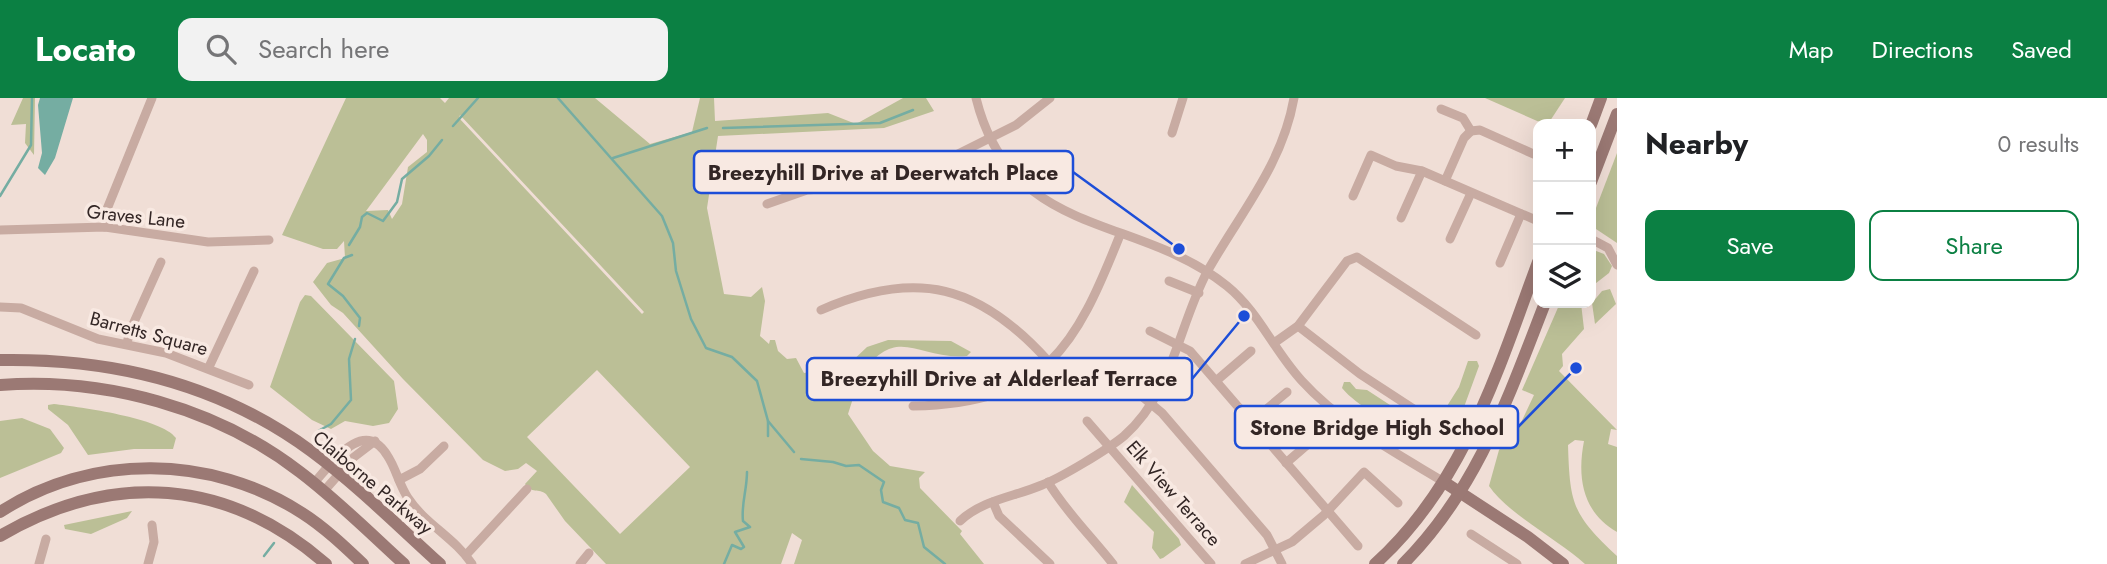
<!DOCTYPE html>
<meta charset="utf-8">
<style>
:root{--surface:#fff;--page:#f2f2f2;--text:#202124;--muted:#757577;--line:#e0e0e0;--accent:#0b8043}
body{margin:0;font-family:Jost,sans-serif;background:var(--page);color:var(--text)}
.controls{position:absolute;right:21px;top:21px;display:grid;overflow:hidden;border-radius:14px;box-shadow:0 7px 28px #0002}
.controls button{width:63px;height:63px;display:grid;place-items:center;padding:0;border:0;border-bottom:2px solid var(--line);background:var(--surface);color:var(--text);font:35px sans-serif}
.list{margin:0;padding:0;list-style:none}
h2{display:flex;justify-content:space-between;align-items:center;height:91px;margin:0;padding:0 28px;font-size:30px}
h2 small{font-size:23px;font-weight:400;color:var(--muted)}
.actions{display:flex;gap:14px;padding:21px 28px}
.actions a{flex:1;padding:16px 0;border:2px solid var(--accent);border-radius:14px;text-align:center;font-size:24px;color:var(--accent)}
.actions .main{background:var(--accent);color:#fff}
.icon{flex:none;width:38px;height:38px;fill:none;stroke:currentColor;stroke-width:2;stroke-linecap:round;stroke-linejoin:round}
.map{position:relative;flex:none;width:1617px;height:466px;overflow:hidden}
header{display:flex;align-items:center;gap:42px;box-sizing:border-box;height:98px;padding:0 35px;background:var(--accent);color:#fff}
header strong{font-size:33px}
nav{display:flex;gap:38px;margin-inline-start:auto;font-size:24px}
.search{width:490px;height:63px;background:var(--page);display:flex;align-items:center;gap:18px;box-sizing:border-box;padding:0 24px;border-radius:14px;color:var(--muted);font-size:26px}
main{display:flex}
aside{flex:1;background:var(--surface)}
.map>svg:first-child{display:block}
.green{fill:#bbbf96;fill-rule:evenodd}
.water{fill:#75ada2}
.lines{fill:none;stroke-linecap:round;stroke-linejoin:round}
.stream{stroke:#75ada2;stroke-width:2.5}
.street{stroke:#c8aba2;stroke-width:9}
.secondary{stroke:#9b7974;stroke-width:12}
.labels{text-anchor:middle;stroke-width:7;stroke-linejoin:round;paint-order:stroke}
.street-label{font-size:19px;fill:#332625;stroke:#f8e9e2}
.leader{fill:none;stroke:#1d4ed8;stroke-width:2.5}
.callout-dot{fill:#1d4ed8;stroke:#f8e9e2;stroke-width:2.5}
.callout{fill:#f8e9e2;stroke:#1d4ed8;stroke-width:2.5}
.callout-label{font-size:21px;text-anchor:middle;font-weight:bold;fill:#332625}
</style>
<header>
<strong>Locato</strong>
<div class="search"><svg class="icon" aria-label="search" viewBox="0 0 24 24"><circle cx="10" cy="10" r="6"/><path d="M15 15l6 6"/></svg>Search here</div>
<nav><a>Map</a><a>Directions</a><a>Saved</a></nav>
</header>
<main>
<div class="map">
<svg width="1617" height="466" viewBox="0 0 1617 466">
<rect width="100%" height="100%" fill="#f0ded6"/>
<g class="green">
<polygon points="23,0 35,0 34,57 25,45 26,26 11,27"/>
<path d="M346 0H440L445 5 449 0H595L650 46 692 34 700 0H714L715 23 828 15 856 26 903 0H926L934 13 884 30 718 38 707 110 724 196 751 199 762 189 765 203 760 238 769 246 770 242H775L778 253 787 261 796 260 804 275 847 268 867 249 888 242 951 243 971 254 967 258C915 262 897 223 859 280L870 291 855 294 848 316 873 353 890 368 925 374 919 380 920 390 962 433 960 436 984 466H794L802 442 792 435 781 466H606L565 423 546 396C539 390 531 396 525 386L537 373 526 365 518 371 505 373 483 362 403 281 343 215 331 207 313 184 327 165 345 160 344 143 337 151H323L282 137ZM460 17 644 214 642 216 459 20ZM423 36 427 42V54L408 69 402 106 392 121 388 112 366 113ZM597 272 690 369 620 436 527 339Z"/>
<polygon points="1485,0 1565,0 1548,26 1544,26"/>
<polygon points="1617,55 1617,145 1596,131 1591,123"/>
<polygon points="1591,151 1604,156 1612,168 1609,175 1591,189"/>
<polygon points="1610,191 1616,206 1595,226 1592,205 1602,193"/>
<polygon points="305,197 311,198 394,283 398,311 389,325 373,328 345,323 331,331 312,322 270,289 300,204"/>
<path d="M1560 205H1581L1584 231 1562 256 1563 268 1559 273 1617 332 1611 331 1608 346 1617 349V434C1582 414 1577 379 1584 343L1575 342 1568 347C1570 406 1572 416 1617 458V466H1585C1558 442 1507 415 1489 388L1499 352 1517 333 1534 297 1522 292Z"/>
<polygon points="1468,263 1477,263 1479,268 1460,320 1456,327 1451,327 1442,316 1459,289"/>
<path d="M1344 284H1350L1356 291 1367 292 1413 322 1410 326C1386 323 1358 309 1342 290Z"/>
<path d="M54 306C80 309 162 320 176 340L173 351H134L88 357 68 327 48 311V307Z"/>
<polygon points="22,320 50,331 64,350 61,355 0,380 0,323"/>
<polygon points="1132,387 1179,441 1181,447 1163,460 1160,461 1152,450 1154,434 1124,404"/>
<polygon points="132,413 127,420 91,436 65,431 64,427"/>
</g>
<polygon class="water" points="40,0 73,0 55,60 45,77 38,70 42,55 38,7"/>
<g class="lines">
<g class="stream">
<polyline points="558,0 662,118 673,145 676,173 691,221 706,250 732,259 757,283 768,323 794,354"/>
<polyline points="453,28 478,0"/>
<polyline points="723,30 880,25 913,12"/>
<polyline points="613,60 707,30"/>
<polyline points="0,98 31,47 32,0"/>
<polyline points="349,147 360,129 362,119 367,115 383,123 397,104 402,81 429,58 442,42"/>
<polyline points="352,157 344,160 328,186 343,198 360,220 359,228"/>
<polyline points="318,333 331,326 351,302 349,261 355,241"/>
<polyline points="768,338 768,323"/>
<polyline points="801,361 833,364 846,368 859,367 884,384 881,392 883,404 899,410 905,422 918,425 924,449 945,466"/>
<polyline points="264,458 274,445"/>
<path d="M724 466 732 447 741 451 744 449 735 434 750 429 743 423C741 406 747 392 747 374"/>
</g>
<g class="street">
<path d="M976 0C1011 142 1137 115 1227 188 1259 214 1274 253 1302 283 1340 325 1396 355 1444 384"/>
<polyline points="1441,11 1463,20 1471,33"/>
<polyline points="1471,33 1480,32 1538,58"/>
<polyline points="1172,35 1183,0"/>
<polyline points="1445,83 1464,40 1471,33"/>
<polyline points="1353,98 1371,57 1396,68 1422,73 1538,123"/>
<polyline points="767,106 807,92 872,87 916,77 1016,27 1050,0"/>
<polyline points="1401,120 1422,73"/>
<polyline points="105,129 105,116 152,0"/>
<polyline points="0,132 105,129 208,144 269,142"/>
<polyline points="1450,141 1471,95"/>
<polyline points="1591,141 1608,150 1617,167"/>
<polyline points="1500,165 1521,116"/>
<polyline points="1169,183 1199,195"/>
<polyline points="0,209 21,210 98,241 166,255 249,287"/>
<path d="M821 212C917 170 980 187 1049 264"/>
<polyline points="1298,228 1360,276 1432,323"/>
<polyline points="1150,233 1190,253 1358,448"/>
<polyline points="127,245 130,233 161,164"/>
<polyline points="1274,245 1298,228 1347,163 1357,159 1476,237"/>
<polyline points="209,269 254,173"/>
<polyline points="1120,280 1162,315 1267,437 1282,466"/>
<polyline points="1216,283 1251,253"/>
<path d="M913 308C1046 305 1075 250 1120 137"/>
<polyline points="1087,323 1211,466"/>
<polyline points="1251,324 1287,294"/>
<polyline points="1286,365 1322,334"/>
<polyline points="399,382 420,371 444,348"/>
<path d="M1048 384C1066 414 1091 438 1113 466"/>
<path d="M314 385C332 365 363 319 387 357 396 370 399 387 408 400 425 426 455 440 472 466"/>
<polyline points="324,393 354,359 375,343"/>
<polyline points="993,404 999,418 1050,466"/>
<path d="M960 423C982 402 1014 399 1042 387 1062 379 1107 352 1124 338 1173 295 1178 229 1207 174 1240 115 1282 68 1294 0"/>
<polyline points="1471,436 1517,466"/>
<polyline points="466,457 527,391"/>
<polyline points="39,466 46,441"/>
<polyline points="148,466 154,444 152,427"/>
<polyline points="580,466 589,455"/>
<polyline points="1245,466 1292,444 1324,417 1364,374 1398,405"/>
</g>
<g class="secondary">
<polyline points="1591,27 1601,0"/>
<polyline points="1591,84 1617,16"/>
<path d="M0 262C112 260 220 286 311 353 357 387 398 428 440 466"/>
<path d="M0 287C105 279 217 310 300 374 337 402 370 435 404 466"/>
<polyline points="1444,384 1528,439 1563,466"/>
<path d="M0 414C91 355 211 356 302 415 324 429 344 448 363 466"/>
<path d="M0 438C113 372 227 380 326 466"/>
<path d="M1375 466C1464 386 1498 272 1538 164"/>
<path d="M1403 466C1477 392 1508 300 1545 205"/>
</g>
</g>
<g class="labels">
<g class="street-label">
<text transform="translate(136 118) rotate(6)" y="7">Graves Lane</text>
<text transform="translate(149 235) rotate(15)" y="7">Barretts Square</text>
<text transform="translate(373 384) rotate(40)" y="7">Claiborne Parkway</text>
<text transform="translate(1174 395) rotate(49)" y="7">Elk View Terrace</text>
</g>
</g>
<path class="leader" d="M1179 151L1073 74M1244 218L1192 281M1576 270L1518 329"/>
<g class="callout-dot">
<circle cx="1179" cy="151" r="7"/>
<circle cx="1244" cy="218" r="7"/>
<circle cx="1576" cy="270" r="7"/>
</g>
<g class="callout">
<rect x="694" y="53" width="379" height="42" rx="7"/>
<rect x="807" y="260" width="385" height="42" rx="7"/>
<rect x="1235" y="308" width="283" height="42" rx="7"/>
</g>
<g class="callout-label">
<text x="883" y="82">Breezyhill Drive at Deerwatch Place</text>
<text x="999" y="288">Breezyhill Drive at Alderleaf Terrace</text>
<text x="1377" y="337">Stone Bridge High School</text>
</g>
</svg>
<div class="controls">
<button>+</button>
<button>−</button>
<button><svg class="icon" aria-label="layers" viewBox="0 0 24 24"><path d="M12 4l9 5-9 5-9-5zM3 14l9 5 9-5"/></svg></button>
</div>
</div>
<aside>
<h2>Nearby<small>0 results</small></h2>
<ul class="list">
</ul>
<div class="actions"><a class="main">Save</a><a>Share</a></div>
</aside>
</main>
